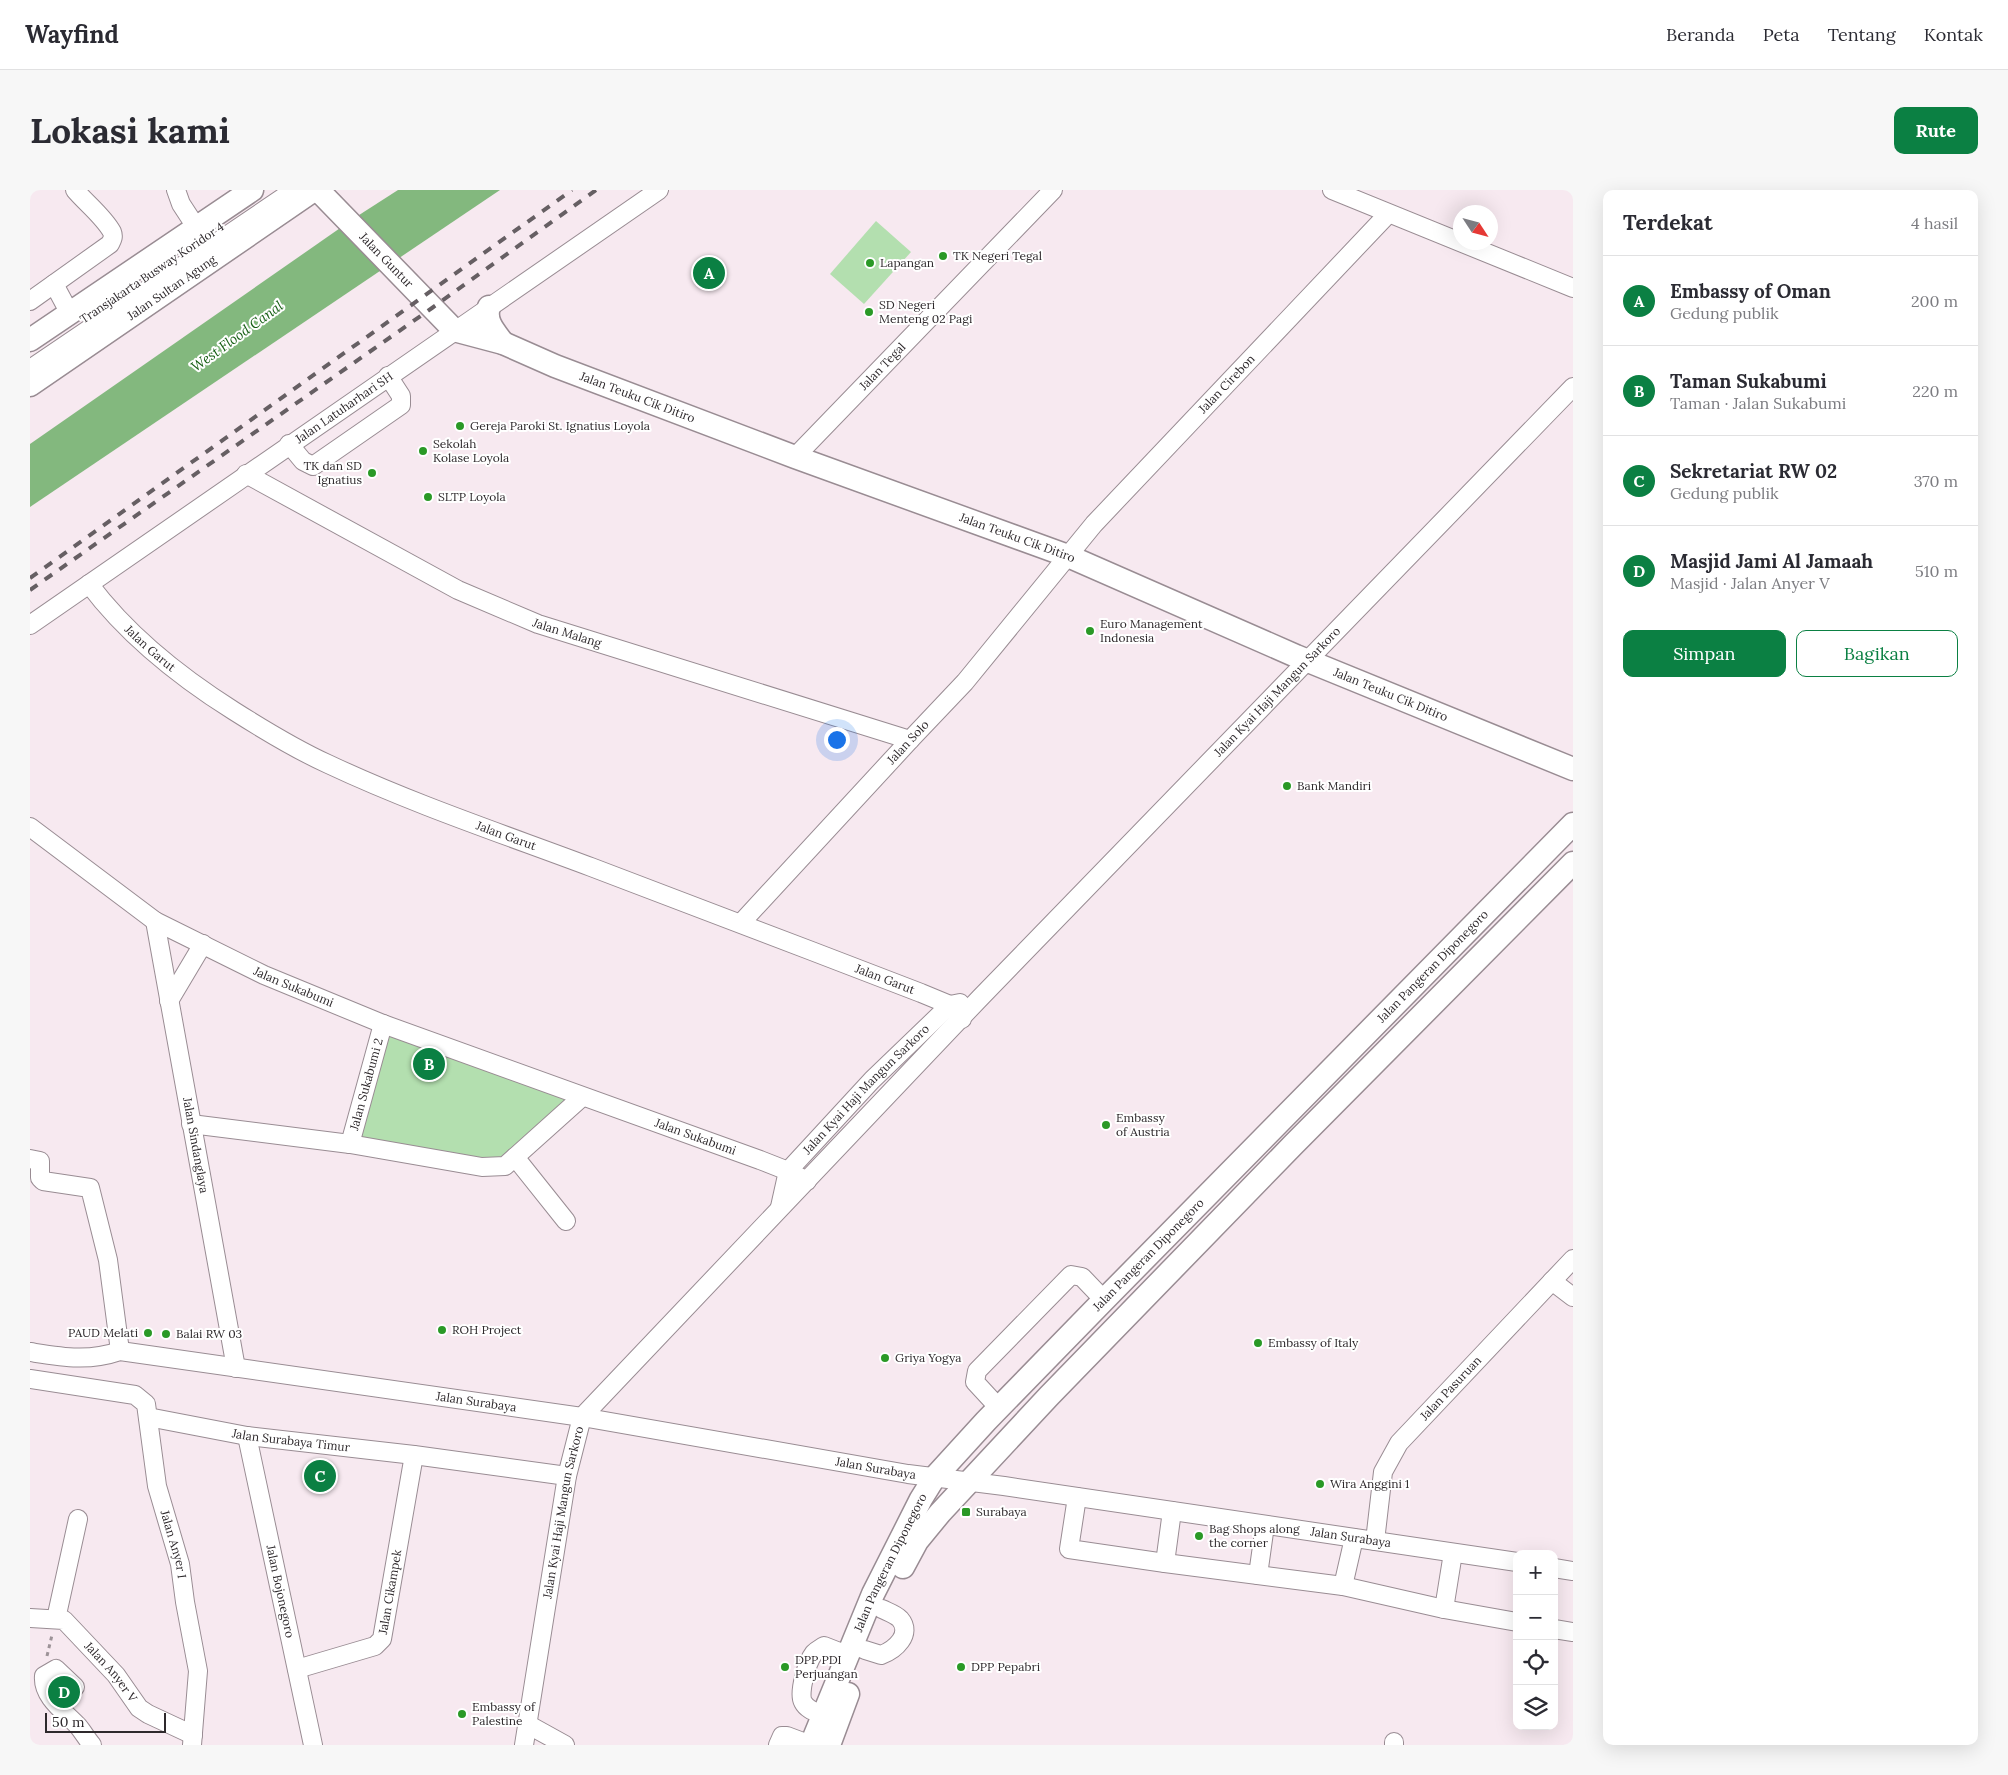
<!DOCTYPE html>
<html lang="id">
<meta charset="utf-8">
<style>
:root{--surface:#fff;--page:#f7f7f7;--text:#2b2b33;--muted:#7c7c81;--line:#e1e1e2;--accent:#0b8043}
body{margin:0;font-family:Lora,serif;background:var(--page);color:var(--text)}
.controls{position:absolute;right:15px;bottom:15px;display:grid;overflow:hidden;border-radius:10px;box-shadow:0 5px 20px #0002}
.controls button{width:45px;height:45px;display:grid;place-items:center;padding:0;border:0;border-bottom:1px solid var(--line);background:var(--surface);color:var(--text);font:25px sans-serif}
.compass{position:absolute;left:1423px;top:15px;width:45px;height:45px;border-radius:50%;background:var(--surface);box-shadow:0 5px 20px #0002;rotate:126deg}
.scale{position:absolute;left:15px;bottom:12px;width:121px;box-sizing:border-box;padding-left:5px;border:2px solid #2e292c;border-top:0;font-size:14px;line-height:18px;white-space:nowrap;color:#2e292c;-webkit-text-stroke:4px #fff;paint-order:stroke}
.you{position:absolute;left:806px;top:549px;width:18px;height:18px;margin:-12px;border:4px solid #fff;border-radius:50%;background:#1a73e8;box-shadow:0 0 0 8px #1a73e833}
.badge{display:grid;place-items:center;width:32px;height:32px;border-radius:50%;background:var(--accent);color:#fff;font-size:16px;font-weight:700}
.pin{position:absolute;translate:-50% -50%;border:2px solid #fff;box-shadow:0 1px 5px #0006}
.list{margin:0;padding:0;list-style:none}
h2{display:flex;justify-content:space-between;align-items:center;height:65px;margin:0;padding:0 20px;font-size:21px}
h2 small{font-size:16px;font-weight:400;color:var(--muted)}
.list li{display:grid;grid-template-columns:32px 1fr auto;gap:15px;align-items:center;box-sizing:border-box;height:90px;padding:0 20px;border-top:1px solid var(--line)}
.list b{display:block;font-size:19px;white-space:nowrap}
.list p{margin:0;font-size:16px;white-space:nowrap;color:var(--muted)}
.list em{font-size:16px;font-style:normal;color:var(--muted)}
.actions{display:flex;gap:10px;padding:15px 20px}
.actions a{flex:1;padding:11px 0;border:1px solid var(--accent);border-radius:10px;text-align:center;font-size:18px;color:var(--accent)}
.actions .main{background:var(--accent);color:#fff}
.icon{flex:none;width:28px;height:28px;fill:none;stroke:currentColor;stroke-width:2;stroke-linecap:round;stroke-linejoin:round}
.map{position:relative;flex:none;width:1543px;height:1555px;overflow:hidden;border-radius:10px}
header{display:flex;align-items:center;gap:30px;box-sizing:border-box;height:70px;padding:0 25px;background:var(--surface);border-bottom:1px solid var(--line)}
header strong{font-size:24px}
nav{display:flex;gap:28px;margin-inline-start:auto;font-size:18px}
.intro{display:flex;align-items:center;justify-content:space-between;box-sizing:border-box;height:120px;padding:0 30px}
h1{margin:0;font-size:35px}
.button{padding:12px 22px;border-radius:10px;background:var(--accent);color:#fff;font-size:18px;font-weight:700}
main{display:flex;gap:30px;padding:0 30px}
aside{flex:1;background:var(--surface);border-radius:10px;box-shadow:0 5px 20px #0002}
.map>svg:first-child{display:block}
.green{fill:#b3dfaf}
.water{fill:#83b87e}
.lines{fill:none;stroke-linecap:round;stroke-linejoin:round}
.minor-casing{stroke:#998c93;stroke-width:20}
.major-casing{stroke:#998c93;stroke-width:25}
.path{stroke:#9d9398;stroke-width:3;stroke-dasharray:4 4;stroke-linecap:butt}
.minor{stroke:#fff;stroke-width:18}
.major{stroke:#fff;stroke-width:22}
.rail{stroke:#665f63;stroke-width:4;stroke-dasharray:9 9;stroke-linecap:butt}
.poi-dot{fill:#2a9926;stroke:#fff;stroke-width:2}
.labels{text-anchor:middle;stroke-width:4;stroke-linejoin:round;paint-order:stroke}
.poi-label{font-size:12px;fill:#2e292c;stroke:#fff;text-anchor:start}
.street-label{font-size:12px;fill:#2e292c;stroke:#fff}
.water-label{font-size:14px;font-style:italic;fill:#135d11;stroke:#fff}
</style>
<header>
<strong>Wayfind</strong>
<nav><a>Beranda</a><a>Peta</a><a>Tentang</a><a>Kontak</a></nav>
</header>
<div class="intro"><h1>Lokasi kami</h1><a class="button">Rute</a></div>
<main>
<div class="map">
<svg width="1543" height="1555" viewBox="0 0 1543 1555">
<rect width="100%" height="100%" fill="#f7e9f0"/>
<g class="green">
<polygon points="846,31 881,62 834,114 800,84"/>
<polygon points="357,840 543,907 485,963 461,973 326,950"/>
</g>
<polygon class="water" points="368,0 470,0 0,317 0,254 326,27"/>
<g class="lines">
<g class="minor-casing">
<g id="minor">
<polyline points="146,0 151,14 166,37"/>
<polyline points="1302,0 1543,98"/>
<polyline points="24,94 39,122"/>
<path d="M0 111 80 54C82 50 84 47 82 42 74 27 56 13 45 0"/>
<polyline points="0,179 264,0"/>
<polyline points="259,254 273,271 283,276 371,215 371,206 358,186"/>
<path id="s1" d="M765 267 1023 0"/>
<path id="s2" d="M216 284 428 400 508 434 880 550"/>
<path id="s3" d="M59 394C98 446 150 487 204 521 234 540 265 559 298 574 383 614 473 644 561 677 671 718 781 761 891 803L920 815 932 829"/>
<path id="s4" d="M0 435 629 0"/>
<path id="s5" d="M0 637 125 731 234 785 353 834 730 970 758 981 777 991"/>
<path id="s6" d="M125 731 206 1178"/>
<path id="s7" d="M711 733 880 550 935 492 1064 334 1358 24"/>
<polyline points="139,811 173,754"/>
<polyline points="161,934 320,954 452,977 475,976 552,907"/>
<path id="s8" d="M320 954 353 834"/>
<polyline points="485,967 536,1031"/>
<polyline points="0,969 10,971 10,988 13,991 60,998 78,1070 90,1161"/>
<path id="s9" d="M750 1017 758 981 842 890 920 815 930 813"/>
<polyline points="1522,1091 1543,1107"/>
<path id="s10" d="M0 1162C32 1167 58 1172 90 1161L552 1227 878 1284 974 1296 1487 1372"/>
<path id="s11" d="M0 1189 105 1205 116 1214 127 1296 150 1374 155 1412 168 1481 162 1555"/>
<polyline points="969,1218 945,1192 947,1181 1041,1085 1052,1087 1074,1110"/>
<path id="s12" d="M118 1227 217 1246 384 1265 537 1286"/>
<path id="s13" d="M217 1246 283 1555"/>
<polyline points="1047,1307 1039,1359 1135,1373 1313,1396 1414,1419 1487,1432"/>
<path id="s14" d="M1345 1351 1353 1282 1369 1253 1543 1069"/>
<polyline points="1135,1373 1142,1321"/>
<polyline points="1524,1378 1543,1381"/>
<polyline points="1228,1385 1235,1335"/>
<polyline points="1313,1396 1324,1348"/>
<polyline points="1414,1419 1423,1363"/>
<path id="s15" d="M0 1428 34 1430 86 1485 109 1518 118 1524 163 1545"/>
<polyline points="26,1429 48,1329"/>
<polyline points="1524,1439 1543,1442"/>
<path d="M835 1460 851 1465C865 1460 883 1444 870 1429 865 1424 858 1422 852 1419"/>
<path id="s16" d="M267 1479 345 1456 352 1449 384 1265"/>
<path d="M45 1497 26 1479 14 1486C12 1507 35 1522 48 1536 53 1542 57 1549 62 1555"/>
<path d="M793 1525C786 1522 777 1520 773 1512 768 1503 777 1472 784 1463 787 1460 791 1458 794 1456L817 1465"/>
<polyline points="497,1534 535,1555"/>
<polyline points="1364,1552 1364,1555"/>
<path id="s17" d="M494 1555 537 1286 552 1227 950 808 1543 197"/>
<polyline points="748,1555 752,1546 757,1546 781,1555"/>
</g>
</g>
<g class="major-casing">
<g id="major">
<path id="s18" d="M288 0 424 140 473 153 525 176 765 267 1038 366 1266 466 1543 579"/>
<path d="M459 117C454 131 465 142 473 153"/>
<polyline points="0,150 222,0"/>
<path id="s19" d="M0 195 284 0"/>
<polyline points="873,1377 887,1351 910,1323 1019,1206 1263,955 1543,673"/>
<path id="s20" d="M781 1555 843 1404 891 1309 904 1288 956 1231 1074 1110 1543 634"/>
<polyline points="799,1555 818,1504"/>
</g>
</g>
<polyline class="path" points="17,1466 22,1445"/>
<use href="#minor" class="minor"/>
<use href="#major" class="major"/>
<g class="rail">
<polyline points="0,388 542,0"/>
<polyline points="0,400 402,118 566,0"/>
</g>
</g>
<g class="poi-dot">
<circle cx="913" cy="66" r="5"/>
<circle cx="840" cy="73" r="5"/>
<circle cx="839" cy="122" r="5"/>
<circle cx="430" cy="236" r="5"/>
<circle cx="393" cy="261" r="5"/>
<circle cx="342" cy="283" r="5"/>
<circle cx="398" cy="307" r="5"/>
<circle cx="1060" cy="441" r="5"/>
<circle cx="1257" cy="596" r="5"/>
<circle cx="1076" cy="935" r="5"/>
<circle cx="412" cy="1140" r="5"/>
<circle cx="118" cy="1143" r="5"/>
<circle cx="136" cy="1144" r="5"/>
<circle cx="1228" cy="1153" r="5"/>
<circle cx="855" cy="1168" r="5"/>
<circle cx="1290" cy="1294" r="5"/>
<rect x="931" y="1317" width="10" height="10" rx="2.5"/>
<circle cx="1169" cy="1346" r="5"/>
<circle cx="755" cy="1477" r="5"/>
<circle cx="931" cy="1477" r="5"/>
<circle cx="432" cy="1524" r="5"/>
</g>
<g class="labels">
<g class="poi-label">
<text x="923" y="70">TK Negeri Tegal</text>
<text x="850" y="77">Lapangan</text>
<text x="849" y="119">SD Negeri<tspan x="849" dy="14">Menteng 02 Pagi</tspan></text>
<text x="440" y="240">Gereja Paroki St. Ignatius Loyola</text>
<text x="403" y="258">Sekolah<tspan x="403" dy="14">Kolase Loyola</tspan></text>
<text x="332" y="280" text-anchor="end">TK dan SD<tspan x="332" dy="14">Ignatius</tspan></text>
<text x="408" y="311">SLTP Loyola</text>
<text x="1070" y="438">Euro Management<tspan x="1070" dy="14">Indonesia</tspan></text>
<text x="1267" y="600">Bank Mandiri</text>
<text x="1086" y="932">Embassy<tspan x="1086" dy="14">of Austria</tspan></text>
<text x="422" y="1144">ROH Project</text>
<text x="108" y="1147" text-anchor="end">PAUD Melati</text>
<text x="146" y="1148">Balai RW 03</text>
<text x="1238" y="1157">Embassy of Italy</text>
<text x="865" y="1172">Griya Yogya</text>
<text x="1300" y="1298">Wira Anggini 1</text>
<text x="946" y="1326">Surabaya</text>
<text x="1179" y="1343">Bag Shops along<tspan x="1179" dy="14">the corner</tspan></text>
<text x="765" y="1474">DPP PDI<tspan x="765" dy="14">Perjuangan</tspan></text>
<text x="941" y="1481">DPP Pepabri</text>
<text x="442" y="1521">Embassy of<tspan x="442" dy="14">Palestine</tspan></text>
</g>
<g class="street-label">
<text dy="4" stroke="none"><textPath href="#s18" startOffset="98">Jalan Guntur</textPath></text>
<text transform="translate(122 83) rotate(-34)" y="4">Transjakarta Busway Koridor 4</text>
<text dy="4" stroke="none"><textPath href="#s19" startOffset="172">Jalan Sultan Agung</textPath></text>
<text dy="4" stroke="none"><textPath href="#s1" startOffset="126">Jalan Tegal</textPath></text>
<text dy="4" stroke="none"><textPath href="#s7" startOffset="726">Jalan Cirebon</textPath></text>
<text dy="4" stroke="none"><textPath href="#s18" startOffset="391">Jalan Teuku Cik Ditiro</textPath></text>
<text dy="4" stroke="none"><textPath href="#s4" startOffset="382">Jalan Latuharhari SH</textPath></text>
<text dy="4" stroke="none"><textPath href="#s18" startOffset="796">Jalan Teuku Cik Ditiro</textPath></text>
<text dy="4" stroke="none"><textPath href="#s2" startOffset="359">Jalan Malang</textPath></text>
<text dy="4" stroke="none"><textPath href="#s3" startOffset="89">Jalan Garut</textPath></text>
<text dy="4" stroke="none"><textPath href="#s17" startOffset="1338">Jalan Kyai Haji Mangun Sarkoro</textPath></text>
<text dy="4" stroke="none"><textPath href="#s18" startOffset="1201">Jalan Teuku Cik Ditiro</textPath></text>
<text dy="4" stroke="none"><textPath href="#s7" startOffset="246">Jalan Solo</textPath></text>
<text dy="4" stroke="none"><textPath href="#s3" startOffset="494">Jalan Garut</textPath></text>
<text dy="4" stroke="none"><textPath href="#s20" startOffset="1009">Jalan Pangeran Diponegoro</textPath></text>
<text dy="4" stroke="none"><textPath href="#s3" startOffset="899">Jalan Garut</textPath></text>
<text dy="4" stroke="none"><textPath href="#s5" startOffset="310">Jalan Sukabumi</textPath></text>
<text dy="4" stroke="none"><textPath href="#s8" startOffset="62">Jalan Sukabumi 2</textPath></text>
<text dy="4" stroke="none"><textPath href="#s9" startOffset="150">Jalan Kyai Haji Mangun Sarkoro</textPath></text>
<text dy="4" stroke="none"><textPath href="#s5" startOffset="739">Jalan Sukabumi</textPath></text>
<text dy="4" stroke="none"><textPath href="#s6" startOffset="228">Jalan Sindanglaya</textPath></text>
<text dy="4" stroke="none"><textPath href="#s20" startOffset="604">Jalan Pangeran Diponegoro</textPath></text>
<text dy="4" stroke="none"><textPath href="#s14" startOffset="178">Jalan Pasuruan</textPath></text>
<text dy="4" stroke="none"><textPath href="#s10" startOffset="451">Jalan Surabaya</textPath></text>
<text dy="4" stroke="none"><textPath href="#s12" startOffset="145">Jalan Surabaya Timur</textPath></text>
<text dy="4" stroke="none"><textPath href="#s10" startOffset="856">Jalan Surabaya</textPath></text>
<text dy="4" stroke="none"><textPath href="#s17" startOffset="236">Jalan Kyai Haji Mangun Sarkoro</textPath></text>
<text dy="4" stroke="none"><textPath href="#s10" startOffset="1336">Jalan Surabaya</textPath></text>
<text dy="4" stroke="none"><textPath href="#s11" startOffset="264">Jalan Anyer I</textPath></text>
<text dy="4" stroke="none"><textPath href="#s20" startOffset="199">Jalan Pangeran Diponegoro</textPath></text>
<text dy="4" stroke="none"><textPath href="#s13" startOffset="159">Jalan Bojonegoro</textPath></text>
<text dy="4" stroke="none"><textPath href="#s16" startOffset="139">Jalan Cikampek</textPath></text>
<text dy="4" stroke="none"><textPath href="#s15" startOffset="104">Jalan Anyer V</textPath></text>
</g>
<g class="water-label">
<text transform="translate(207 146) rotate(-36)" y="5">West Flood Canal</text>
</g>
</g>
</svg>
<div class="controls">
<button>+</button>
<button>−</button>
<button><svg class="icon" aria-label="locate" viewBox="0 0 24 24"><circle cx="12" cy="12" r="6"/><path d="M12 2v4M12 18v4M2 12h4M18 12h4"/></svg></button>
<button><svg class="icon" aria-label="layers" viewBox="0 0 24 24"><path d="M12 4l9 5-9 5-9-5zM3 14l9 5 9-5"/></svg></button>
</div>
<svg class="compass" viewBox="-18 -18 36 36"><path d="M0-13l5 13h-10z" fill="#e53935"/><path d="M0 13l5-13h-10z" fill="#7c7c81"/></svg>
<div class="scale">50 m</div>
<div class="you"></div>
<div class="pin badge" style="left:679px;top:83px">A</div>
<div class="pin badge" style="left:399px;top:874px">B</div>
<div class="pin badge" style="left:290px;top:1286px">C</div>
<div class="pin badge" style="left:34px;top:1502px">D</div>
</div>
<aside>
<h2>Terdekat<small>4 hasil</small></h2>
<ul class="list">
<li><span class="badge">A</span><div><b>Embassy of Oman</b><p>Gedung publik</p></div><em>200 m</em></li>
<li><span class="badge">B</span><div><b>Taman Sukabumi</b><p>Taman · Jalan Sukabumi</p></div><em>220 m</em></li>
<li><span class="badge">C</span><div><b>Sekretariat RW 02</b><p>Gedung publik</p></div><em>370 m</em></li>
<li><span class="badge">D</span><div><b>Masjid Jami Al Jamaah</b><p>Masjid · Jalan Anyer V</p></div><em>510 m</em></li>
</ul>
<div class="actions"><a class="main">Simpan</a><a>Bagikan</a></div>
</aside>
</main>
